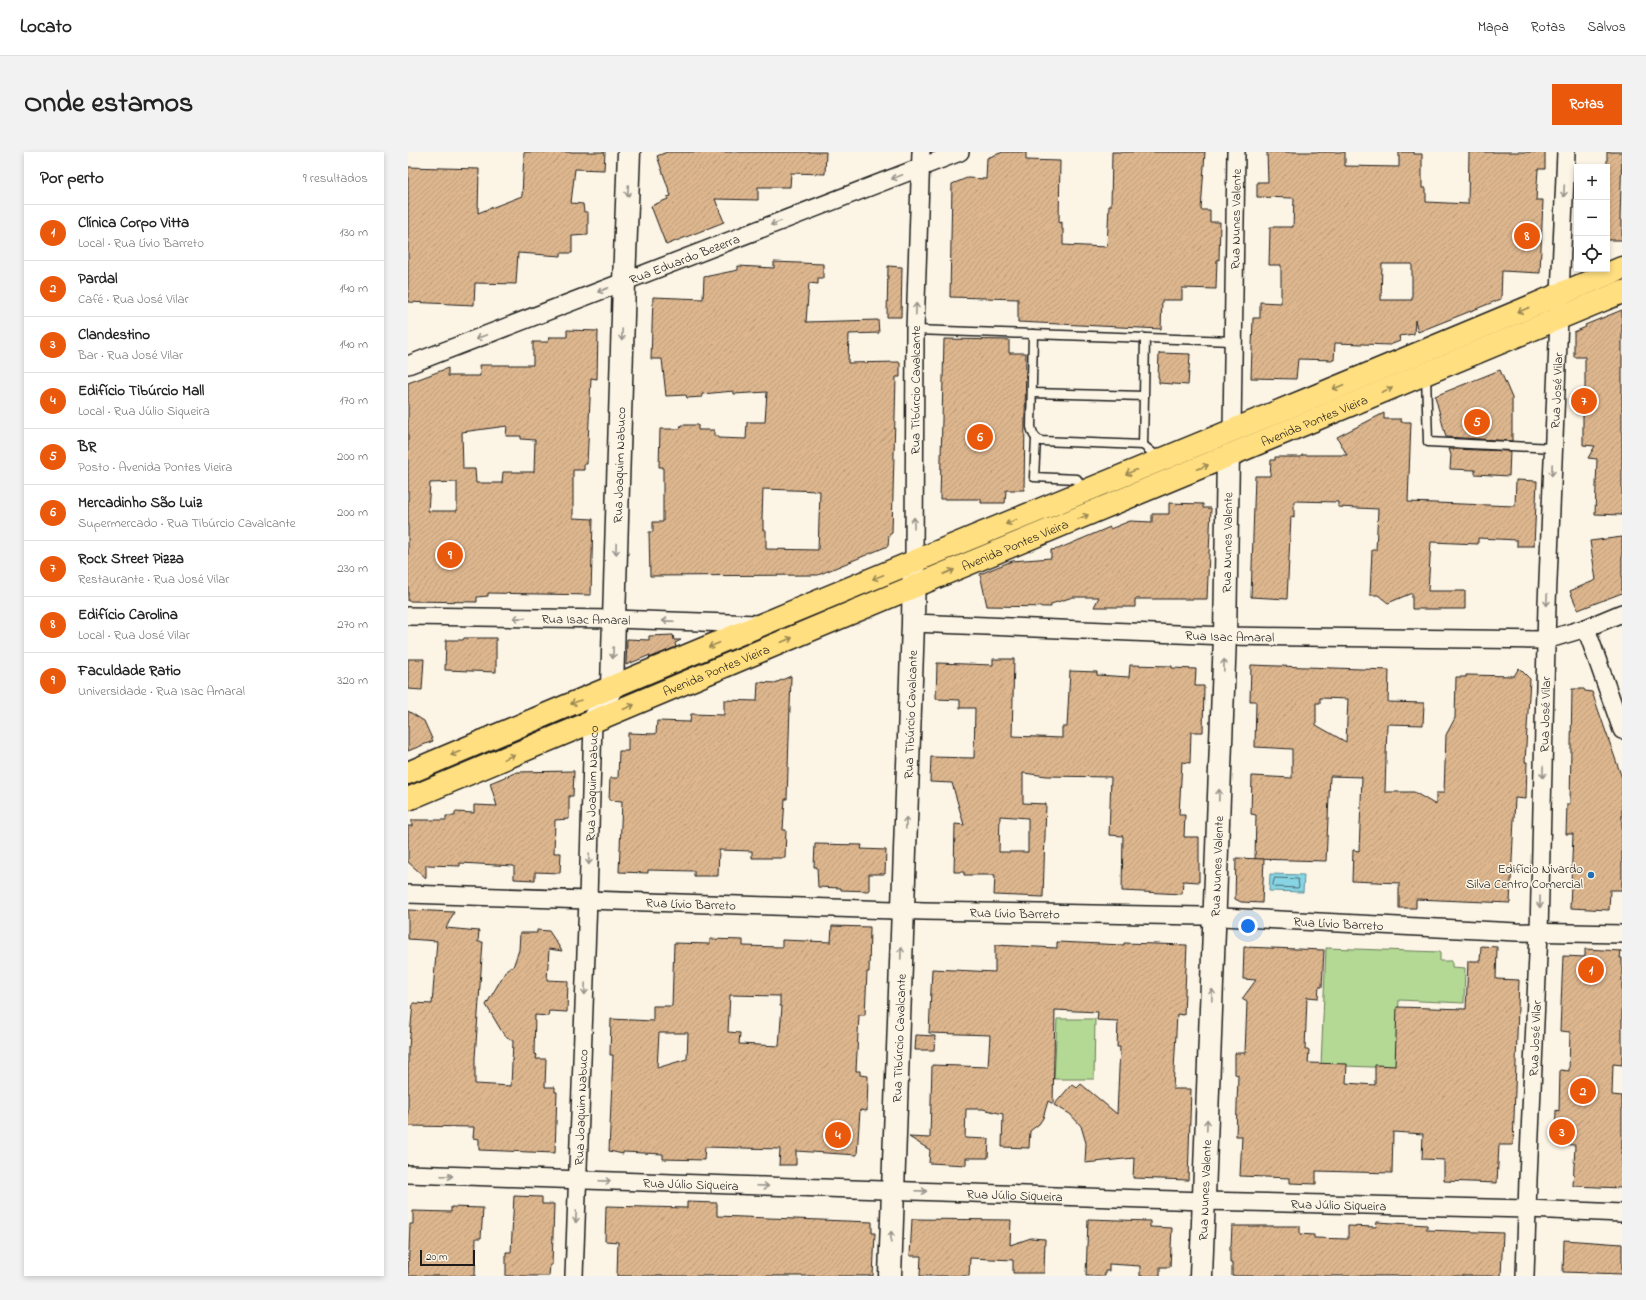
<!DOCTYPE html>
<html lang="pt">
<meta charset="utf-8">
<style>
:root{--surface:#fff;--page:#f2f2f2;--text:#222;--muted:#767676;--line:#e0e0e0;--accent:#ea580c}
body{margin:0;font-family:"Indie Flower",sans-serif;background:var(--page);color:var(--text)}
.controls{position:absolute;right:12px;top:12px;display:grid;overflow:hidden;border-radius:0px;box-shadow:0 2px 6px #0003}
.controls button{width:36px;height:36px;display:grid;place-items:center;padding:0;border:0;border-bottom:1px solid var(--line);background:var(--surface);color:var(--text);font:20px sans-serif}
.scale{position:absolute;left:12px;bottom:10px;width:55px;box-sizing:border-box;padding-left:4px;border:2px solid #1c1c1c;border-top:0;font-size:11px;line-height:14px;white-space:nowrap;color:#1c1c1c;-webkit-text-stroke:3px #fcf5e5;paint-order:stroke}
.you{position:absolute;left:840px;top:774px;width:14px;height:14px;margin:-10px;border:3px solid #fff;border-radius:50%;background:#1a73e8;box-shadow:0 0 0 6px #1a73e833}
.badge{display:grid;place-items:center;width:26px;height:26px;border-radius:50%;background:var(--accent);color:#fff;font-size:13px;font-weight:700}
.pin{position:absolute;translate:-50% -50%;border:2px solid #fff;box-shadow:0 1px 4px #0006}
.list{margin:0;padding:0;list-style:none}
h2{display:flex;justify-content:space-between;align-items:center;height:52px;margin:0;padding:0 16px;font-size:17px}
h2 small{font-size:13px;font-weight:400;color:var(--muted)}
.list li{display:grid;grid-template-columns:26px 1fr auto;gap:12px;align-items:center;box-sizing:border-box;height:56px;padding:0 16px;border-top:1px solid var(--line)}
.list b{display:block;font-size:15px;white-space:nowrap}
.list p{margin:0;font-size:13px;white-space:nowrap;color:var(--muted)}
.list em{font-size:13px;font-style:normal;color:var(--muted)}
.icon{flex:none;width:22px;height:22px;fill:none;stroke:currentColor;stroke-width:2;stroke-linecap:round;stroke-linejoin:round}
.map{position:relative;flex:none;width:1214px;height:1124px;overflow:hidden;border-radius:0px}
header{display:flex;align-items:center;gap:24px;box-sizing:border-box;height:56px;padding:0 20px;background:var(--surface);border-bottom:1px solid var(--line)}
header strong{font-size:19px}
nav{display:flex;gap:22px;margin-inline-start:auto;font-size:14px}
.intro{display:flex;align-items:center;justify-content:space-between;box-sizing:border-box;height:96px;padding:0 24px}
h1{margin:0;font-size:28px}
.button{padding:10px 18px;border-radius:0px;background:var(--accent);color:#fff;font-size:14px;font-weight:700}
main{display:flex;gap:24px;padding:0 24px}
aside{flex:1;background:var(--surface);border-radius:0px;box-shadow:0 2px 6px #0003}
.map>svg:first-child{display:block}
.grass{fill:#b3d994;stroke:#687a58}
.water{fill:#87d5e4;stroke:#5c8b94}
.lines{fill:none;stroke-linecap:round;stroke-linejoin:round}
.shore{stroke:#47666c;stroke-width:1}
.building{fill:url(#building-hatch);stroke:#1c1c1c;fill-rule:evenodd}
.lane-casing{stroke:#1c1c1c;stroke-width:11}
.street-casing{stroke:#1c1c1c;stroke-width:20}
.secondary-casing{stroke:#1c1c1c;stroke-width:25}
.primary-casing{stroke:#1c1c1c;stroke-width:25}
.lane{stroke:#fcf5e5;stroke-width:8}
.street{stroke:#fcf5e5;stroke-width:17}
.secondary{stroke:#fcf5e5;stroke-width:22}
.primary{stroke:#ffdf80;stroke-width:22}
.oneway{stroke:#97938b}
.oneway2{stroke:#998753}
.poi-dot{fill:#1f6fb2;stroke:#fcf5e5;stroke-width:1.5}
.labels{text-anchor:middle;stroke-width:3;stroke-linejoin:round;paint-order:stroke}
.street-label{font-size:13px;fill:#1c1c1c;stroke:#fcf5e5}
.poi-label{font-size:13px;fill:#1c1c1c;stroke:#fcf5e5;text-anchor:end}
</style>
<header>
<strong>Locato</strong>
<nav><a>Mapa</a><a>Rotas</a><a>Salvos</a></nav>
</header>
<div class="intro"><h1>Onde estamos</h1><a class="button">Rotas</a></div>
<main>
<aside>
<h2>Por perto<small>9 resultados</small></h2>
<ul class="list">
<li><span class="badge">1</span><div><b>Clínica Corpo Vitta</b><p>Local · Rua Lívio Barreto</p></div><em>130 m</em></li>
<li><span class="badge">2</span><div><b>Pardal</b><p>Café · Rua José Vilar</p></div><em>140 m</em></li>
<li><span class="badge">3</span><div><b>Clandestino</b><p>Bar · Rua José Vilar</p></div><em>140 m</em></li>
<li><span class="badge">4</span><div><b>Edifício Tibúrcio Mall</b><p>Local · Rua Júlio Siqueira</p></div><em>170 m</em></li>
<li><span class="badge">5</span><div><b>BR</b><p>Posto · Avenida Pontes Vieira</p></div><em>200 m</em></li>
<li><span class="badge">6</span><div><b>Mercadinho São Luiz</b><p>Supermercado · Rua Tibúrcio Cavalcante</p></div><em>200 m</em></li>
<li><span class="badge">7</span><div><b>Rock Street Pizza</b><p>Restaurante · Rua José Vilar</p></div><em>230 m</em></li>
<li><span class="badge">8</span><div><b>Edifício Carolina</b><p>Local · Rua José Vilar</p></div><em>270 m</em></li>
<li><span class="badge">9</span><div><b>Faculdade Ratio</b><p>Universidade · Rua Isac Amaral</p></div><em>320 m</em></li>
</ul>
</aside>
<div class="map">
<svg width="1214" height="1124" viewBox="0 0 1214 1124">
<defs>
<pattern id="building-hatch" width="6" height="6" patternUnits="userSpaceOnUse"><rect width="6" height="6" fill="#ddb68e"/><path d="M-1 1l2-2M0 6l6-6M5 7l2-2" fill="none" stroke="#bd9c7a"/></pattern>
</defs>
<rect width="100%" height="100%" fill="#fcf5e5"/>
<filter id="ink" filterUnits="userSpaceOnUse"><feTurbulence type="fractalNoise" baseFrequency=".025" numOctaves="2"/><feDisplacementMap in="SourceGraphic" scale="8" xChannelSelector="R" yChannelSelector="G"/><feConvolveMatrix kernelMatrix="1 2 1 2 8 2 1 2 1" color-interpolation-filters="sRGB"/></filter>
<g filter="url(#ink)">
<g class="grass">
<polygon points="918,796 1032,800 1032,809 1044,809 1044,815 1057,816 1056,851 991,848 988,916 913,913"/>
<polygon points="649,867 687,867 686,927 646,927"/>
</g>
<polygon class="water" points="862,722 896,723 895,740 861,739"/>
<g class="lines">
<polygon class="shore" points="867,726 890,727 891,735 890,736 867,735 865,733"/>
</g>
<g class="building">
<polygon points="116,0 197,0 196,18 167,17 163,51 175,52 176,60 180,60 180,83 164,84 164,101 153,101 153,104 110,101 108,132 67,131 66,153 0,150 0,15 71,17 70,61 114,44"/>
<polygon points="259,0 418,0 417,22 383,21 382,35 350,35 350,48 307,47 316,70 258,93 243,54 260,47 259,45 263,44 249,4"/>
<polygon points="595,0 618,0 618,8 652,9 651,71 654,70 654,77 655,77 655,93 699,95 701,54 703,54 704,0 797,0 793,58 802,58 802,70 812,70 811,108 809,107 808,137 774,136 774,148 754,148 753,177 610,170 610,147 542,145 544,32 559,26 578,27 579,6"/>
<path d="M859 0H937V14L991 15V0H1006V2H1014V36H1018V50L1060 52 1061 0H1137V17H1130L1128 48H1135L1132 121 1094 119 1093 147 1010 180 1007 168 1006 182 991 184 992 189 982 193 927 191 926 208 890 207 888 227 843 226 845 166H852V150L873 151V113H861L862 75H885L886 46 849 45V30H860ZM974 112H1004V148H973Z"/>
<polygon points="1199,0 1214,0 1212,68 1214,68 1214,88 1199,88"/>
<path d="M366 110 415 112V126H410V132L401 131 398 170 470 168 471 181 441 182 440 211 492 210V225H488L484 381 481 383 480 394 410 423 242 424 241 380H245V370H255V315H251L252 277H272L273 273H290V278H306V284H310V286L338 287 339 270H357L359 240 326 242V239L294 242V245L279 246 278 243 258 244 254 207H243L245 145 295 147 296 125 330 118V114L366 116ZM355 337 412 339 410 398 358 397V378H355V368H354Z"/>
<polygon points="480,114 494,115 493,165 479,165"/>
<polygon points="1214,158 1214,363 1187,362 1189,307 1180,306 1187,294 1175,293 1175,254 1177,254 1177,205 1166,205 1166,180 1178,175 1177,173"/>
<path d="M159 178 190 179 189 227 183 226 179 312H176V318H165V366L185 367 183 443 80 441V444L69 445V450L0 449V231L40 216V224H72L71 213H125V190H140L141 185H159ZM99 274 98 284H113V287L127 288 126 320H95L94 331H68L67 317H55L54 280ZM49 330V359H20L22 331Z"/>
<polygon points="536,187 601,188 601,201 618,201 616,338 598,338 597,351 573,351 573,347 532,347"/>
<polygon points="751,201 782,202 780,233 751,231 751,226 750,225"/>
<polygon points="1092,218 1104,246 1104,289 1038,285 1027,244"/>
<polygon points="976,261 976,267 993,267 993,270 1003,270 1000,350 1107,354 1108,328 1129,329 1126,394 1109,394 1109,388 1070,386 1070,392 1023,390 1020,439 1057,439 1057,457 1004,457 1004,441 980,451 970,443 962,443 964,398 968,398 970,357 930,355 930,350 886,349 886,365 883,364 879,447 843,445 847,324 862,324 863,308 867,308 867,305 893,305 894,303 939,303 929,285"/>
<polygon points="1041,297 1102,299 1101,324 1067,322 1067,318 1042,317 1043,303"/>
<polygon points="761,351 795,352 795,356 803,356 799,447 727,447 727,455 686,455 691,445 665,445 643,452 643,455 579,454 572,422 604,409 643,406 643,398 650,397 702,375 702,377 722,369 744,370 744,362 761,362"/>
<polygon points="1214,385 1214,441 1170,458 1162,439 1188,428 1182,389"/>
<polygon points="265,483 266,488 273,488 267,491 268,495 241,506 242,503 218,513 219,487 241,488 241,484"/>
<polygon points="56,486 88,486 88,520 37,518 38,488 55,488"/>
<polygon points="0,507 16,507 14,538 0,537"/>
<path d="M585 507H606L604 584 654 586V575H659L662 519 689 520V523L721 525 722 513 764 514V516L788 517 787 534H796L795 580H783L782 611 774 610 771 663H777L776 685H791V730L775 729 774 742 714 739 715 684 701 683 703 625 639 624 615 621V651L638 652 635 745 586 743 587 723H556V720H546L547 672 556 673 544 631 522 630 523 605 566 606 567 556H552V548L528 547 529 511 585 513ZM592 664 620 666V700H591Z"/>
<path d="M843 513 981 518 980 550 1016 551 1015 573 979 572 977 640H1006L1028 653V641H1036L1038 583 1047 566 1048 525H1058V523L1106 524 1111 516 1122 527 1117 610H1119L1118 647 1107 646 1102 751 1008 747V756H991V731L944 729 945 698 951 699 954 625 922 624 918 709 847 707 848 663 843 662 844 624 884 626V597L847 595 848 549H842ZM912 546 940 547 938 590 908 573V551H912Z"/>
<polygon points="383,524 379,647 377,647 375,678 378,678 377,706 344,706 344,699 311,698 310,724 286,724 286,719 240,718 240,721 211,720 214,649 201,648 202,626 210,626 211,599 220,599 220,581 248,582 249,569 282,570 283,562 316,563 316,548 349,549 350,530 367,531"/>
<polygon points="1164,537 1176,537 1177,539 1184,540 1214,626 1214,738 1202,738 1201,758 1162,756 1165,682 1158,682 1159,652 1162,652"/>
<polygon points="0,559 16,569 25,589 0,599"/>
<polygon points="166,619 165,644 161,644 161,667 147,668 146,701 153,701 152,721 127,720 127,728 106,727 106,714 52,711 52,714 18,713 18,726 0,710 0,674 4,674 4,668 38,668 38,664 47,664 47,660 66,661 66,653 89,654 82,631 109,620"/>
<polygon points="407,692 454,693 453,697 478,698 477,722 461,722 461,739 433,738 433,736 410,735 409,715 406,715"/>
<polygon points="828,706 856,707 854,751 833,750 827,747"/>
<polygon points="0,758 46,760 38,776 71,779 70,790 75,790 67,906 67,932 103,934 105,889 96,883 78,853 99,817 105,815 111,798 112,781 129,781 129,778 141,779 154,799 141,797 139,828 160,829 159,860 141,859 140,864 127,863 126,902 129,903 128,907 138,907 137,935 147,935 147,940 149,940 147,1001 71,998 71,987 65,986 66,975 0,974 0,895 1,895 5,851 24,852 29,789 0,787"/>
<path d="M424 774 462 775 461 820H459L457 863H451L448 919H452V923L460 924 459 959 452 958 449 1003 388 999V1013H371L372 997 297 995 296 1008 255 1007V1002L215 1000V1002L201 999 205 903H202L203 867 245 869V854H264L266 791 302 792V787L335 788V794L374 795V788L423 790ZM322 843 372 844V854H374L371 894 331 892 332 881 320 880ZM251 881H280L279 907 249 916Z"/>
<polygon points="649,790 716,793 716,791 779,793 776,863 769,862 765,937 783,937 780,1028 725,1026 726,1006 677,1011 678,991 673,974 662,962 646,953 664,932 669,936 673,932 709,962 712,895 709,895 710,869 689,868 690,860 647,858 645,952 640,949 635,966 631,972 622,979 621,996 594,995 595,962 575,957 558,957 557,986 581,987 580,1006 558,1006 558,1013 521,1011 522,998 501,985 522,986 524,913 580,915 582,883 521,881 524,817 587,820 587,793 649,796"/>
<polygon points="1073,794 1089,795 1088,827 1111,828 1105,993 1091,993 1089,1031 1036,1029 1036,1008 1014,1007 1015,982 985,980 984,1021 908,1019 908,1032 882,1031 882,1026 832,1024 834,984 828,984 830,923 827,922 827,901 837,901 839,850 834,847 848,828 835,827 836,795 916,798 914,835 911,835 910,846 899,845 897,898 901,898 900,911 939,912 938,931 967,933 967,913 987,914 989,855 1058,857 1060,809 1072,809"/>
<polygon points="1177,797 1213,799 1212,806 1214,806 1214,913 1205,912 1204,943 1214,944 1214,1036 1165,1034 1167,993 1147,992 1148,958 1151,959 1152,918 1161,919 1162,880 1152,879 1155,804 1177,805"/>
<polygon points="508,883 527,884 526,898 507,898"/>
<polygon points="106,1044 134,1045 134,1052 146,1052 144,1113 142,1113 141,1124 98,1124 98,1100 103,1100"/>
<polygon points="279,1050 309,1051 309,1064 464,1070 464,1081 467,1081 465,1124 209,1124 210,1090 197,1089 198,1054 279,1056"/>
<polygon points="43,1055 75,1056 73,1086 68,1086 67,1124 0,1124 2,1072 5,1072 5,1059 43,1060"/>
<polygon points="504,1067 603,1068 602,1093 623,1086 637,1087 636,1121 605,1121 605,1108 562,1106 561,1124 512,1124 513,1104 502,1104"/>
<polygon points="680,1067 742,1069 742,1075 764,1076 762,1115 752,1115 752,1124 732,1124 732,1114 701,1112 701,1119 697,1119 697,1124 678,1124"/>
<polygon points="969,1070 1019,1073 1019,1078 1095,1081 1093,1124 824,1124 824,1111 822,1111 822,1094 823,1094 824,1074 892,1074 892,1082 906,1083 906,1086 940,1087 940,1074 968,1075"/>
<polygon points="1156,1088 1214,1092 1214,1122 1155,1120"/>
</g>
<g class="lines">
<g class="lane-casing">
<g id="lane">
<polyline points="507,178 825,189"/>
<path d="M625 182 623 275C625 282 626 286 633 289L735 293 752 307"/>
<polyline points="1018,223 1020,290 1145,296"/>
<polyline points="624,241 736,244 735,293"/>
<polyline points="736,244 737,186"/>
<polyline points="628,287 626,325 669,327 674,339"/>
</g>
</g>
<g class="street-casing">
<g id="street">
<path id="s1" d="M0 213 552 0"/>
<path id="s2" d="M824 279 828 0"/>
<path id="s3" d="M506 410 507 178 513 0"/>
<path id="s4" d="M0 464 206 467 350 472"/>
<path id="s5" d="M505 471 817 484 1138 488 1178 476 1214 461"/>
<polyline points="1178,476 1214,578"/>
<path id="s6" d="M0 742 516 759 794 764 1109 780 1214 782"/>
<path id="s7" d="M0 1022 796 1049 1119 1057 1214 1061"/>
<path id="s8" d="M166 1124 180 747 185 570"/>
<path id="s9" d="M1117 1124 1120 1027 1131 780 1139 452 1158 0"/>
</g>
</g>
<g class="secondary-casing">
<g id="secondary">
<path id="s10" d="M185 570 204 535 216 130 221 0"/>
<path id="s11" d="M482 1124 505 471 506 410"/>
<path id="s12" d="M793 1124 817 484 820 304"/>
</g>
</g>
<g class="primary-casing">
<g id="primary">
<path d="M0 621C403 449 810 287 1214 116"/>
<path id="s13" d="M0 647 538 421 1214 140"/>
</g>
</g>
<use href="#lane" class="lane"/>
<use href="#street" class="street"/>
<use href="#secondary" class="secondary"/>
<use href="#primary" class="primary"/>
</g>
<defs><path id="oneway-shaft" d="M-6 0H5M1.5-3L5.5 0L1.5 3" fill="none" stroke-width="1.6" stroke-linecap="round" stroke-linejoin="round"/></defs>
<g class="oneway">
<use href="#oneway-shaft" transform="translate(489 25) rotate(159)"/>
<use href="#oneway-shaft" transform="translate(220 39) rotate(93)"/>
<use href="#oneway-shaft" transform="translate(1156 39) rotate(93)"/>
<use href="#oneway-shaft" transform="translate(368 71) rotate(159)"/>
<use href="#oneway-shaft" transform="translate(195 138) rotate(159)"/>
<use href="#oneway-shaft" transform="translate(508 157) rotate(-88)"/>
<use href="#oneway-shaft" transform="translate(214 183) rotate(92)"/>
<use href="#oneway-shaft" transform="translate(73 185) rotate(159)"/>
<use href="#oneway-shaft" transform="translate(1144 318) rotate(92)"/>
<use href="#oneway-shaft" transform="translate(506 371) rotate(-90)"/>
<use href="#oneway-shaft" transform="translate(208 397) rotate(92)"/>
<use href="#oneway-shaft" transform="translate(1139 448) rotate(92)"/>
<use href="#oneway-shaft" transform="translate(111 466) rotate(-179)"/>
<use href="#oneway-shaft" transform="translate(260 469) rotate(-178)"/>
<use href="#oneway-shaft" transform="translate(205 501) rotate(92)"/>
<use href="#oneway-shaft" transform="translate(816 513) rotate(-88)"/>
<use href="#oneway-shaft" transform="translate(1135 620) rotate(91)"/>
<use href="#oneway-shaft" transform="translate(811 643) rotate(-88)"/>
<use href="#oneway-shaft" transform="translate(498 671) rotate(-88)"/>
<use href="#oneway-shaft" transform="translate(181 707) rotate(92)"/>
<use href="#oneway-shaft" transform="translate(1132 750) rotate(91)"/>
<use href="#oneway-shaft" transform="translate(493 801) rotate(-88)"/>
<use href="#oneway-shaft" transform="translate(177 837) rotate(92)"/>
<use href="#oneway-shaft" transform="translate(804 843) rotate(-88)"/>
<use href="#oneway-shaft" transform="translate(799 973) rotate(-88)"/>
<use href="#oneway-shaft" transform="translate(39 1024) rotate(2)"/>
<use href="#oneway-shaft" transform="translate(197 1029) rotate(2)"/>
<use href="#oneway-shaft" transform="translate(355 1034) rotate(2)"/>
<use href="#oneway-shaft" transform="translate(513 1039) rotate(2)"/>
<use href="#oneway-shaft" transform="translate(168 1065) rotate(92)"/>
<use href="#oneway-shaft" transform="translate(483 1085) rotate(-88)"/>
</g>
<g class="oneway2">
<use href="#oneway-shaft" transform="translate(1115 158) rotate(157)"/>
<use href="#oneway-shaft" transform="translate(930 235) rotate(157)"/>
<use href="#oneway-shaft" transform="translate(979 238) rotate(-23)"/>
<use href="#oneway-shaft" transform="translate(795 315) rotate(-22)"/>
<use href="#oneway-shaft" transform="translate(723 320) rotate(158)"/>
<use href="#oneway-shaft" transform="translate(675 365) rotate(-22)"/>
<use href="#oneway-shaft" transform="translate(603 370) rotate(157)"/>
<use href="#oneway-shaft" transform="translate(541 420) rotate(-23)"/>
<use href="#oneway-shaft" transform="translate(470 425) rotate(158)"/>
<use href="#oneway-shaft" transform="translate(379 488) rotate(-23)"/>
<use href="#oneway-shaft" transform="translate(306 493) rotate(157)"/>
<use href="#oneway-shaft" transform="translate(168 550) rotate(158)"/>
<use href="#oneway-shaft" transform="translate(221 555) rotate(-23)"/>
<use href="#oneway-shaft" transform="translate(48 601) rotate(157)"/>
<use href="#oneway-shaft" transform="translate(101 605) rotate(-23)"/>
</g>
</g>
<circle class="poi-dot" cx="1183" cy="723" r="4"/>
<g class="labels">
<g class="street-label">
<text dy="5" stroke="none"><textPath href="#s2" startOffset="212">Rua Nunes Valente</textPath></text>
<text dy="5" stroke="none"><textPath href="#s1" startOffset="296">Rua Eduardo Bezerra</textPath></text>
<text dy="5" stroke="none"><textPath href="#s3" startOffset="172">Rua Tibúrcio Cavalcante</textPath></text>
<text dy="5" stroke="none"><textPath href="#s9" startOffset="886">Rua José Vilar</textPath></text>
<text dy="5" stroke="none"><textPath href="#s13" startOffset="982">Avenida Pontes Vieira</textPath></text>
<text dy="5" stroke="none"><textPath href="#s10" startOffset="262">Rua Joaquim Nabuco</textPath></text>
<text dy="5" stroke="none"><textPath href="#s12" startOffset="734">Rua Nunes Valente</textPath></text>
<text dy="5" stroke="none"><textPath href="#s13" startOffset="658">Avenida Pontes Vieira</textPath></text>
<text dy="5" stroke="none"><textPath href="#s4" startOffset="178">Rua Isac Amaral</textPath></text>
<text dy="5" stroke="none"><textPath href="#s5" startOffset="317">Rua Isac Amaral</textPath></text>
<text dy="5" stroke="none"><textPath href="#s13" startOffset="334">Avenida Pontes Vieira</textPath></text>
<text dy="5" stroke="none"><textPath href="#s11" startOffset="562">Rua Tibúrcio Cavalcante</textPath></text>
<text dy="5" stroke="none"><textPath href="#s9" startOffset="562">Rua José Vilar</textPath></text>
<text dy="5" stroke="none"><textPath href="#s8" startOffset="493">Rua Joaquim Nabuco</textPath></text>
<text dy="5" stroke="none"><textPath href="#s12" startOffset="410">Rua Nunes Valente</textPath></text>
<text dy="5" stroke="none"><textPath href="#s6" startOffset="283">Rua Lívio Barreto</textPath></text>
<text dy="5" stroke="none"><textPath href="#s6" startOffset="607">Rua Lívio Barreto</textPath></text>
<text dy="5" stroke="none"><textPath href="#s6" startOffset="931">Rua Lívio Barreto</textPath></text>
<text dy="5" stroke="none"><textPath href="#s11" startOffset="238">Rua Tibúrcio Cavalcante</textPath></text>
<text dy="5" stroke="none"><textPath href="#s9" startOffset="238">Rua José Vilar</textPath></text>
<text dy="5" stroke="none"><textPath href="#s8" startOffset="169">Rua Joaquim Nabuco</textPath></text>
<text dy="5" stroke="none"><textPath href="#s7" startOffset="283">Rua Júlio Siqueira</textPath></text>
<text dy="5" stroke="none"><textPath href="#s12" startOffset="86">Rua Nunes Valente</textPath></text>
<text dy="5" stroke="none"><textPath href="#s7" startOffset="607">Rua Júlio Siqueira</textPath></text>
<text dy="5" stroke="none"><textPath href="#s7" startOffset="931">Rua Júlio Siqueira</textPath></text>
</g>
<g class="poi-label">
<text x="1175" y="721">Edifício Nivardo<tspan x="1175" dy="15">Silva Centro Comercial</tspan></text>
</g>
</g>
</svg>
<div class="controls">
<button>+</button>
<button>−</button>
<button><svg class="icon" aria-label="locate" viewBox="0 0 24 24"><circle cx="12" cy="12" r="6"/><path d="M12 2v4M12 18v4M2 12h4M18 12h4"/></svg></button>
</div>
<div class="scale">20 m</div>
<div class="you"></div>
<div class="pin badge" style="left:1183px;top:818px">1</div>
<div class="pin badge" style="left:1175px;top:939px">2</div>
<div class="pin badge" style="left:1154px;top:980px">3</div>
<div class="pin badge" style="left:430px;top:983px">4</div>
<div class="pin badge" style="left:1069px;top:270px">5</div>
<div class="pin badge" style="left:572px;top:285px">6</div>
<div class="pin badge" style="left:1176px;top:249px">7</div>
<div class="pin badge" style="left:1119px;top:84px">8</div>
<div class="pin badge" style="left:42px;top:403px">9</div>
</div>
</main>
